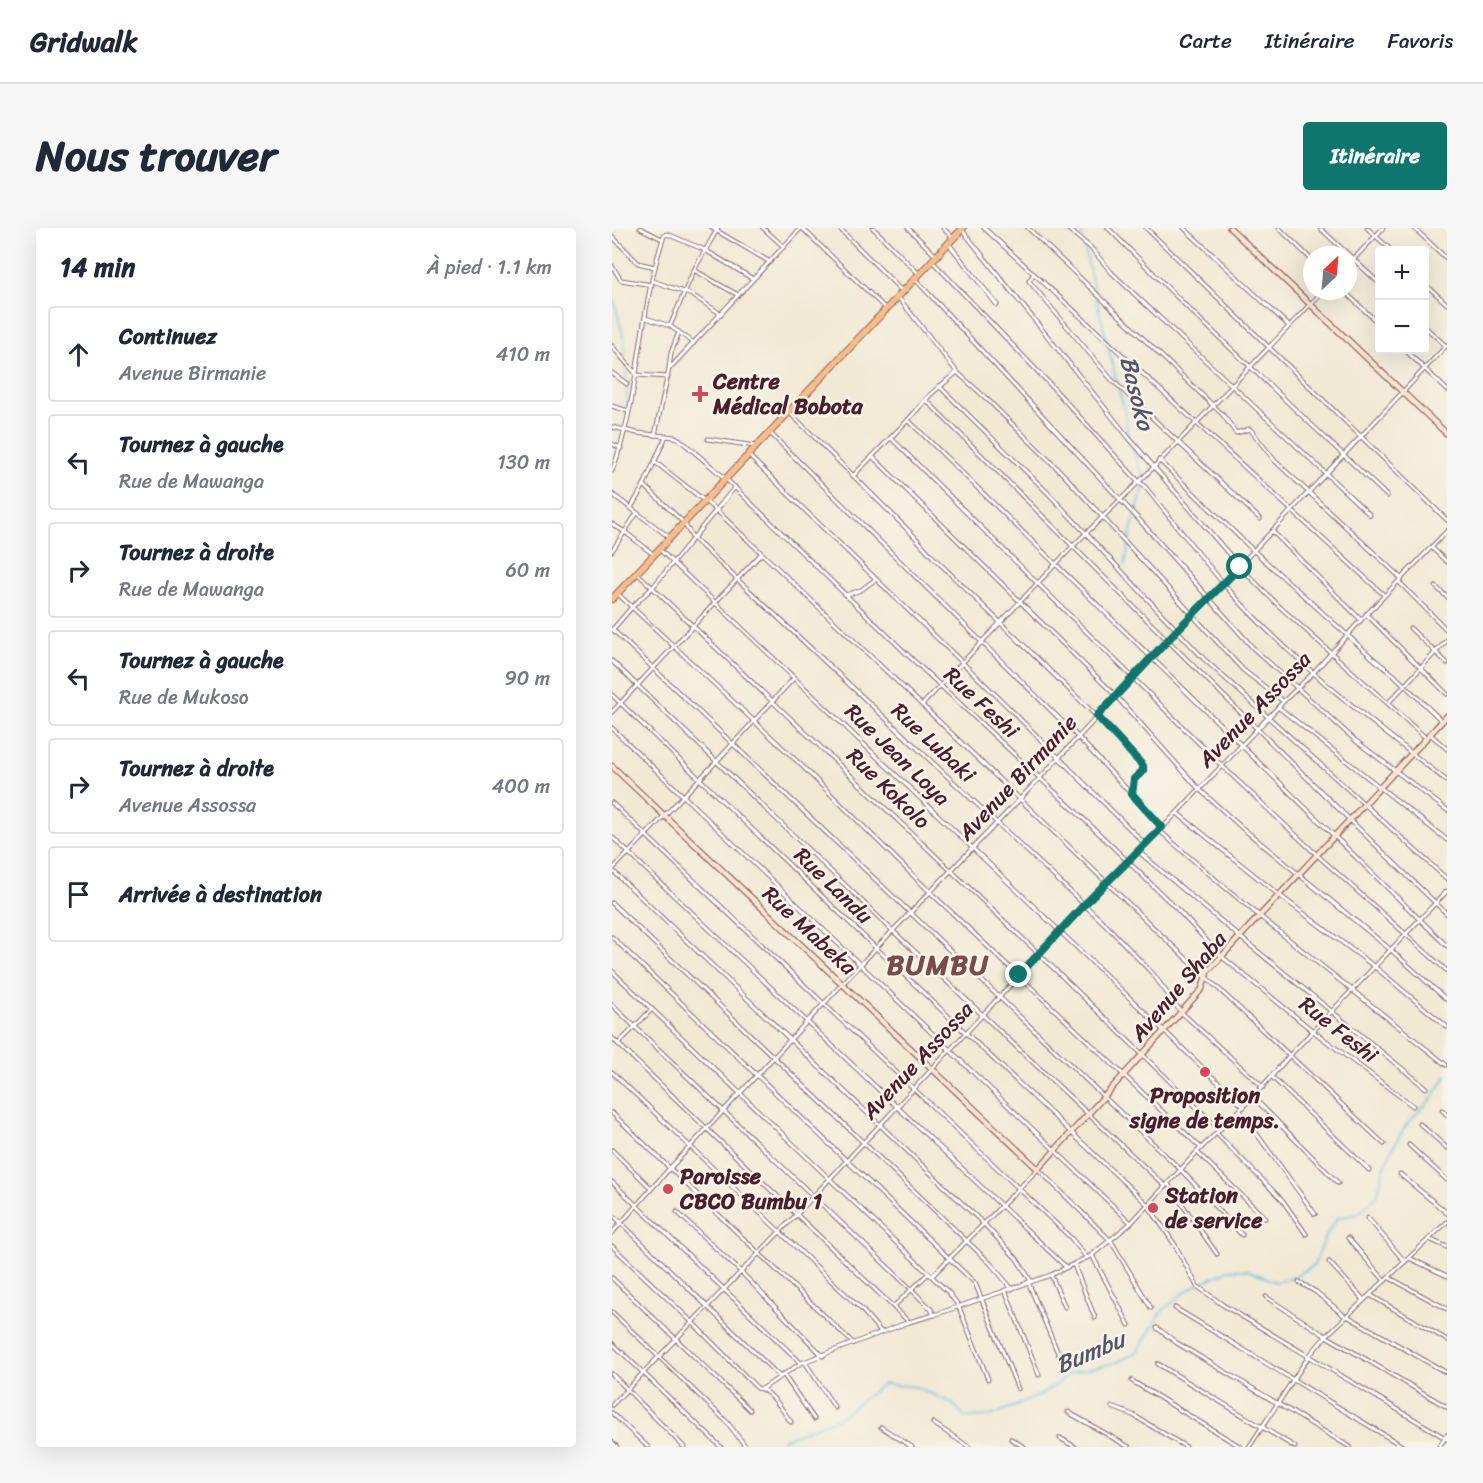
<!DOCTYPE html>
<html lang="fr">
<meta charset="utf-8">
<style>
:root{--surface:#fff;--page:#f6f6f7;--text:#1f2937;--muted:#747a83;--line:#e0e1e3;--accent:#0f766e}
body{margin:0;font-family:Sriracha,sans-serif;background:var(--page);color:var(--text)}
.controls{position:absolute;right:18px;top:18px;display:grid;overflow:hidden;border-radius:6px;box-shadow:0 6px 24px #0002}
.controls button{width:54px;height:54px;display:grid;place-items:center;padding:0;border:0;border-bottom:2px solid var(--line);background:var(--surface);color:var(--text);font:30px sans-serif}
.compass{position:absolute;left:691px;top:18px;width:54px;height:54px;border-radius:50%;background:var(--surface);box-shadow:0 6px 24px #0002;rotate:26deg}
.stop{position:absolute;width:18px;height:18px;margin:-14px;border:4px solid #0f766e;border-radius:50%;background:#fff}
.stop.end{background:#0f766e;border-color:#fff;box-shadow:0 2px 6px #0008}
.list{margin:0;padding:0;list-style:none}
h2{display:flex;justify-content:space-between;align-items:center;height:78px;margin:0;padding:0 24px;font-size:26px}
h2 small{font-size:20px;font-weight:400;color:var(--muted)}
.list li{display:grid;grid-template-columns:39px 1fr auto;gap:18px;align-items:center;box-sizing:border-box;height:96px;margin:0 12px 12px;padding:0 12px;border:2px solid var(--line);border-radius:6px}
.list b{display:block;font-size:22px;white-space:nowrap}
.list p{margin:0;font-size:20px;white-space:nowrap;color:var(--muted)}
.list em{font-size:20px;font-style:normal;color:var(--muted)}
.icon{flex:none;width:33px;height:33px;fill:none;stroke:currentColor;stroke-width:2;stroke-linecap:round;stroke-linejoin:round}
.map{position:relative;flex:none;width:835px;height:1219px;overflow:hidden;border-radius:6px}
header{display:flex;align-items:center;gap:36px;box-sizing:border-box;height:84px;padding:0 30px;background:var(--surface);border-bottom:2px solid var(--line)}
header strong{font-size:28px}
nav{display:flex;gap:33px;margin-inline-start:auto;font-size:21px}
.intro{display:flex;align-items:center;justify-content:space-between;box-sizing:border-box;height:144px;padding:0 36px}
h1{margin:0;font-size:42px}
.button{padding:15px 27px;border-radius:6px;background:var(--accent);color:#fff;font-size:21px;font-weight:700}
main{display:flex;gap:36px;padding:0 36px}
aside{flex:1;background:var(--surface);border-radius:6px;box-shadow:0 6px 24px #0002}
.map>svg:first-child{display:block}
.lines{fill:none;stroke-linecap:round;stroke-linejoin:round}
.stream{stroke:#64b9e1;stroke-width:1.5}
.street-casing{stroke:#856666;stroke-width:5}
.secondary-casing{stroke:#856666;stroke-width:7}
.highway-casing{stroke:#856666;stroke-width:8}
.street{stroke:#fff;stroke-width:3}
.secondary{stroke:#fce5d0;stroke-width:4.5}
.highway{stroke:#f8bd89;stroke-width:6}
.route{stroke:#0f766e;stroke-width:8}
.poi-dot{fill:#d1495b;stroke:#f7f3e8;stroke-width:2}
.labels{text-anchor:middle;stroke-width:5;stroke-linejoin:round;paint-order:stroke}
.poi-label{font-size:22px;font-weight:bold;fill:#4a1f2b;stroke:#f7f3e8;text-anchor:start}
.street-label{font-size:22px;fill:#4a1f2b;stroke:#f7f3e8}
.water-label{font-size:24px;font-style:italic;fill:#53556b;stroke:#f7f3e8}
.district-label{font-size:28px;font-weight:bold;letter-spacing:1.5px;fill:#794b49;stroke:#f7f3e8}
</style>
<header>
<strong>Gridwalk</strong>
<nav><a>Carte</a><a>Itinéraire</a><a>Favoris</a></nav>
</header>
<div class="intro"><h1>Nous trouver</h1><a class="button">Itinéraire</a></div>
<main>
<aside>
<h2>14 min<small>À pied · 1.1 km</small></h2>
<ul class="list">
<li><svg class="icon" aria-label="ahead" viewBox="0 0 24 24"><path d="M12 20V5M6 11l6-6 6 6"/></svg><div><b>Continuez</b><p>Avenue Birmanie</p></div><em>410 m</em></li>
<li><svg class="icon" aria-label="left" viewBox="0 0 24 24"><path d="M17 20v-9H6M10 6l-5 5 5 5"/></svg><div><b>Tournez à gauche</b><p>Rue de Mawanga</p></div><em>130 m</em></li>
<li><svg class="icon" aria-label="right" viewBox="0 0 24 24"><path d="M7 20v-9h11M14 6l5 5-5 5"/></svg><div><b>Tournez à droite</b><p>Rue de Mawanga</p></div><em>60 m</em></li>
<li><svg class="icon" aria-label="left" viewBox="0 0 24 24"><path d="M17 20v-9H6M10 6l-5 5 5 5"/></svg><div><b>Tournez à gauche</b><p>Rue de Mukoso</p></div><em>90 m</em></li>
<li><svg class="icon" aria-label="right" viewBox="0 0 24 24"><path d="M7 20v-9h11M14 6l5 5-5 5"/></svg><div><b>Tournez à droite</b><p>Avenue Assossa</p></div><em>400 m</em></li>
<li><svg class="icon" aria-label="arrive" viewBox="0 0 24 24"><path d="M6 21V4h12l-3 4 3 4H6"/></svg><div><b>Arrivée à destination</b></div></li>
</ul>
</aside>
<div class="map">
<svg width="835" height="1219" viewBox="0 0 835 1219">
<rect width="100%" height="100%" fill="#f7f3e8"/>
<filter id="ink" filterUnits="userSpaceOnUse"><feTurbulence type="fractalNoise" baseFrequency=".0167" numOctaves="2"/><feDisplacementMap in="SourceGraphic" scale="12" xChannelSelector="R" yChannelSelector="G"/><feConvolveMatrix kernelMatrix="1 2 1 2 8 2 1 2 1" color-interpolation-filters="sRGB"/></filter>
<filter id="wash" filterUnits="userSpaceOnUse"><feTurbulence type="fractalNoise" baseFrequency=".008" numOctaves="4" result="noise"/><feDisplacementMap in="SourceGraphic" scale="24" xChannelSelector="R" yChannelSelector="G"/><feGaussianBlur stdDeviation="1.35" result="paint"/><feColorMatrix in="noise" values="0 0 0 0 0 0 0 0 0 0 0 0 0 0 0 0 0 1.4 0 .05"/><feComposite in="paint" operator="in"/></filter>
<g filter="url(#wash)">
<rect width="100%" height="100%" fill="#f2e9d4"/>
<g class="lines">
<g class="stream">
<polyline points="469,0 471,12"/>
<polyline points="472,17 482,62"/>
<polyline points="0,65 12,111 13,131"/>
<polyline points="483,66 505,155"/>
<polyline points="14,136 15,186"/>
<polyline points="506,160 512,179 516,208"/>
<polyline points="513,337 519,303 534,252 527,239 518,212"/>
<polyline points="166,1219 172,1211 228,1189 271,1156 304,1159 340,1175 353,1189 379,1188 428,1167 446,1156 456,1146 506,1134 525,1124 550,1083 577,1061 616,1042 635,1042 664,1054 681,1050 702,1037 714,1008 725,990 746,986 765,968 771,943 780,921 795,896 820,870 835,847"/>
</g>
</g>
</g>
<g filter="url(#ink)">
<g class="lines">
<g class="street-casing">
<g id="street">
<polyline points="28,0 50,11"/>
<polyline points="100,0 158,34"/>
<polyline points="151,0 172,19"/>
<polyline points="190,0 273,80"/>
<polyline points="227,0 291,64"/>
<polyline points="261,0 307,46"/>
<polyline points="296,0 323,27"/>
<polyline points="331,0 341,10"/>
<polyline points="372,0 772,367"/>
<polyline points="416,0 611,187 624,205 638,201 663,233 790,351"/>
<polyline points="455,0 479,20 500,45 758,287"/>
<polyline points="496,0 576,80 775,268"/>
<polyline points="534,0 835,292"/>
<polyline points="572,0 677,98"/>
<polyline points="667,0 700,32"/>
<polyline points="708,0 768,56"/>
<polyline points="755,0 779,22"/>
<polyline points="802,0 835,31"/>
<polyline points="351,3 517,210 628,339 667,378 814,510"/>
<polyline points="0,8 26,35 43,39"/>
<polyline points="337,16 385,77"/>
<path d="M321 34 434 152 526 253 534 260C562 294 589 330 618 363 682 435 760 494 835 553"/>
<polyline points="736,37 771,0"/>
<polyline points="0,38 9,52 40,57"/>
<polyline points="82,42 126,67"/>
<polyline points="421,47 417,53 499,151 648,291"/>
<polyline points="304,52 531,296 642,421 744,513 835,582"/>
<polyline points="41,53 80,67 109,86"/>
<polyline points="812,55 835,76"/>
<polyline points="732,63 768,97"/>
<polyline points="286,69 345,144 376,172 452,247 631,442 671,473"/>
<polyline points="34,90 58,98 82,115"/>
<polyline points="58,98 82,42 106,0"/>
<polyline points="812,98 834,118"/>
<polyline points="0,118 25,147 56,149"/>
<polyline points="793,122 835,162"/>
<polyline points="57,140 59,125 67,104"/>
<polyline points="0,145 15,156"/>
<polyline points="327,158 436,265 592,431 835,651"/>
<path d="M314 172C487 344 659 517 835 686"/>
<polyline points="0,178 16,183"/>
<polyline points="177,184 302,308 321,329 508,511 532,540 522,551 520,565"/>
<polyline points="296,192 835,718"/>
<polyline points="0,199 25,205 63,209 67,211 114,251 301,432 474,593 565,681 609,728 701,803 801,878"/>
<polyline points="158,205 466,509 550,599"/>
<polyline points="43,207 57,141 189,0"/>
<polyline points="54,208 32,257 72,295 80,309 494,697 541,746 569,784 651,859"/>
<polyline points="279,210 610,538 705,627 835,743"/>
<polyline points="96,211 143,218"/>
<polyline points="0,216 9,220"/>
<polyline points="137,228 388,471 534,617"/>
<polyline points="261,229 504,468 587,561 629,599 779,722 835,772"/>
<polyline points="547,232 642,323 763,432 782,447 830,493"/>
<polyline points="43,234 103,281 310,477 545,703 772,916"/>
<path d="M0 243C29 168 26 84 52 8L55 6 93 22 141 51"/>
<polyline points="241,248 296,192 319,166 345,144"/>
<polyline points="0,266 57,309"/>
<polyline points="19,280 32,257"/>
<polyline points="0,296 13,304 41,326"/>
<polyline points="660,303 749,392"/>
<polyline points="820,320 835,334"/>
<polyline points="47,321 632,879"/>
<polyline points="0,323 25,285"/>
<polyline points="25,345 427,726 607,901"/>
<polyline points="787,354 835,402"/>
<polyline points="824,359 835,369"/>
<polyline points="6,366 187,535 318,664 589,920"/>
<polyline points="234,367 249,362 264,351"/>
<polyline points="754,386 835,466"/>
<polyline points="798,400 835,435"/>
<polyline points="0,401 569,942 630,1007"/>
<polyline points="1,401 20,379 41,359 123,259"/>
<polyline points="0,433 281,703 553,958"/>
<polyline points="0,467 264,720 536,977 563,1017 585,1058 611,1077 835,1211"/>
<polyline points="777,474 835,412"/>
<polyline points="310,477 461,318 542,239 711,63"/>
<polyline points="666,479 835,612"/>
<polyline points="0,484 149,326"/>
<polyline points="0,500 519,995"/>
<polyline points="818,506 835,521"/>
<polyline points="0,575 459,1010 475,1030"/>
<polyline points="565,585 667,667 763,739 835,799"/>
<path d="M548 603C639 685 738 759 834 837"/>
<polyline points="0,609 454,1039"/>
<polyline points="527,624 628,709 814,860"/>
<polyline points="0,642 373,997 405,1031 419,1053"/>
<polyline points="0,642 104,534 182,450"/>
<polyline points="0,675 379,1036 400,1061"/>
<polyline points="0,709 363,1055 406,1161"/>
<polyline points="0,743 337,1065 346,1077 376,1151"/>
<polyline points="0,777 300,1062 319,1081 322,1087"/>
<polyline points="0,810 297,1094"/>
<polyline points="6,816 40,781"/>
<polyline points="0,844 250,1082 269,1104"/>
<polyline points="660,849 757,942"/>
<polyline points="641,869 726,955"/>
<polyline points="830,882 835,887"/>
<polyline points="628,883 703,986"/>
<polyline points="0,885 241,1115"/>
<polyline points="808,896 835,920"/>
<polyline points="604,905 671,973 694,1006"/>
<polyline points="797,917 835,952"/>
<polyline points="0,922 39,960"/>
<polyline points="585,924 653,990"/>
<polyline points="788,946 835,985"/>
<polyline points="0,954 189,1135"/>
<polyline points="556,956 605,1026"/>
<polyline points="65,984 128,1043 211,1128"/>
<polyline points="0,986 167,1148"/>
<polyline points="756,990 793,1034"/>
<polyline points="0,1005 58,940 264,720 408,571 835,117"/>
<polyline points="736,1010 773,1053"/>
<polyline points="817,1011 835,1019"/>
<path d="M0 1018 80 1094 145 1160C159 1162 171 1183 179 1194"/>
<polyline points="480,1027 517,1097"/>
<polyline points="797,1030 835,1048"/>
<polyline points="717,1034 752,1072"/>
<polyline points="462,1037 483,1090"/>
<polyline points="321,1047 426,941 499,1013 539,1080"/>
<polyline points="439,1047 453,1079"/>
<polyline points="776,1049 835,1081"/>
<polyline points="0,1050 138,1182"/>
<polyline points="416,1054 451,1137"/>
<polyline points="687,1054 704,1064 734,1089"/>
<polyline points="393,1062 427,1147"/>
<polyline points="758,1067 835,1112"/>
<polyline points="654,1069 714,1108 835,1179"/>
<polyline points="282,1078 317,1045"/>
<polyline points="563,1080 792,1219"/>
<polyline points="0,1084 115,1194 134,1219"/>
<polyline points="735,1088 835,1145"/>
<polyline points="545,1100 565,1115 738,1219"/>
<polyline points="0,1115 109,1219"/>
<polyline points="193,1134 223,1180"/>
<polyline points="546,1136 683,1219"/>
<polyline points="0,1146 72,1219"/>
<polyline points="171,1146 202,1191"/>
<polyline points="520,1153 629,1219"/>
<polyline points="150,1161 189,1135 297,1094 322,1087 439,1047 480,1027 519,995 585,924 641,869 678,827 835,663"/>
<polyline points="0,1177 185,986 473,677 534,617 672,473 701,445 749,392 835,303"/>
<polyline points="500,1179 521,1187 574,1219"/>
<polyline points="456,1184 517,1219"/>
<polyline points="0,1185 36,1219"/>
<polyline points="321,1195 357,1219"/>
<polyline points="269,1199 300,1219"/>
<polyline points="448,1210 463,1219"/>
<polyline points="399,1211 412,1219"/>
<polyline points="0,1214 5,1219"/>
<polyline points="637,1219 697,1128 714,1108 835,994"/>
<polyline points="827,1219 835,1207"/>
</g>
</g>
<g class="secondary-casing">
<g id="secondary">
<polyline points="618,0 835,206"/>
<polyline points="0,538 426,941 590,761 595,744 835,488"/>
</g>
</g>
<g class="highway-casing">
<polyline id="highway" points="0,371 351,0"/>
</g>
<use href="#street" class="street"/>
<use href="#secondary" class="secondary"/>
<use href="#highway" class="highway"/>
</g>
</g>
<g class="lines" filter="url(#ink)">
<polyline class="route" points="407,747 472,677 550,599 520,566 522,551 531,543 531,538 485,488 565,402 628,339"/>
</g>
<g class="poi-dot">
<path d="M85 157h6v6h6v6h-6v6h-6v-6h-6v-6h6z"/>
<circle cx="593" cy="844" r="6"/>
<circle cx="56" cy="961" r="6"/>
<circle cx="541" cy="980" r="6"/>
</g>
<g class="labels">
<g class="poi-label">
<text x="101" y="161">Centre<tspan x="101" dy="25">Médical Bobota</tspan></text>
<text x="593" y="875" text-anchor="middle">Proposition<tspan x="593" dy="25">signe de temps.</tspan></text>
<text x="68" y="956">Paroisse<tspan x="68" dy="25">CBCO Bumbu 1</tspan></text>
<text x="553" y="975">Station<tspan x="553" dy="25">de service</tspan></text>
</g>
<g class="street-label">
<text transform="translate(370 474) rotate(43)" y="8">Rue Feshi</text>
<text transform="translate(642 481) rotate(-46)" y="8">Avenue Assossa</text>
<text transform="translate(322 514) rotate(43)" y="8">Rue Lubaki</text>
<text transform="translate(286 526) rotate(44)" y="8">Rue Jean Loya</text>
<text transform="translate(405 549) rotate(-47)" y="8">Avenue Birmanie</text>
<text transform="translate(277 560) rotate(44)" y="8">Rue Kokolo</text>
<text transform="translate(222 657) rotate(44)" y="8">Rue Landu</text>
<text transform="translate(198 702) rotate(43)" y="8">Rue Mabeka</text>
<text transform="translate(566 758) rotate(-50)" y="8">Avenue Shaba</text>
<text transform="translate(727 801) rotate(38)" y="8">Rue Feshi</text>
<text transform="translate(305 832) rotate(-47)" y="8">Avenue Assossa</text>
</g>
<g class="water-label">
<text transform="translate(525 165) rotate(76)" y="8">Basoko</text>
<text transform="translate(478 1124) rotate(-23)" y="8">Bumbu</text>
</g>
<g class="district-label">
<text x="326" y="746">BUMBU</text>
</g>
</g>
</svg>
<div class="controls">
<button>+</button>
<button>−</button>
</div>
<svg class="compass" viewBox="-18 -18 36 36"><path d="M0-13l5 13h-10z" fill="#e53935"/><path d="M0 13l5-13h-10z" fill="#747a83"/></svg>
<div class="stop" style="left:628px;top:339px"></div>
<div class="stop end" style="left:407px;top:747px"></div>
</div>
</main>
